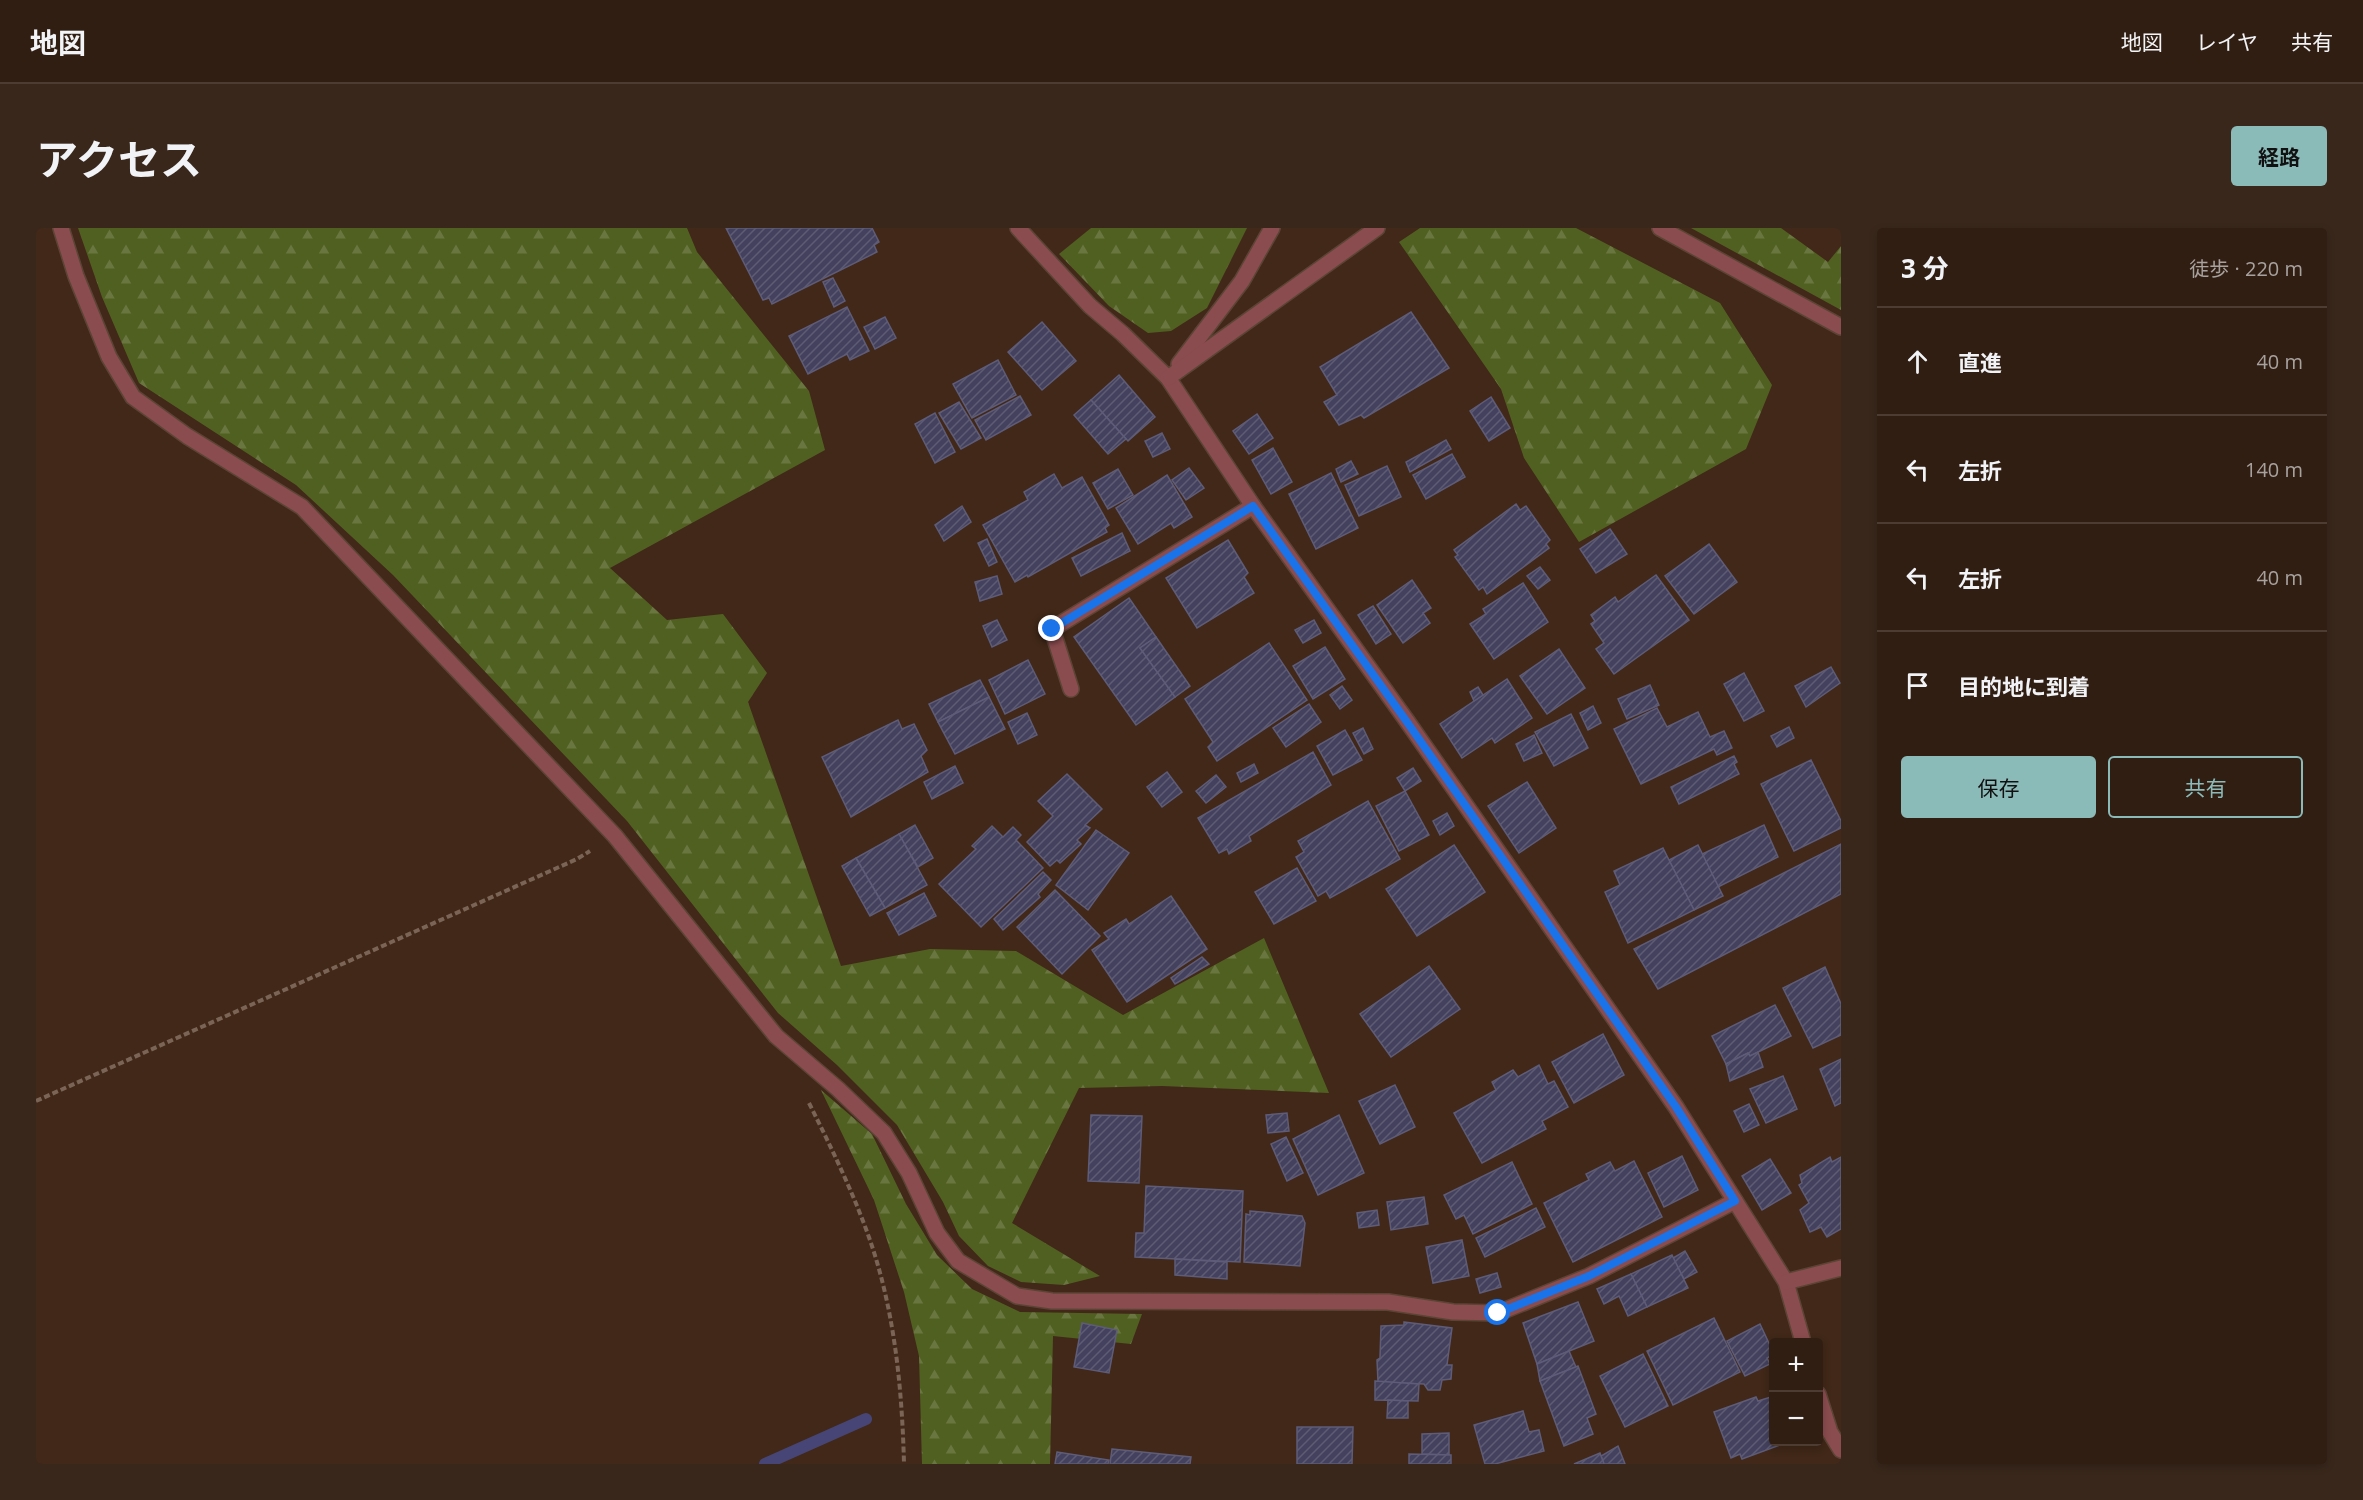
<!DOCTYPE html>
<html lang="ja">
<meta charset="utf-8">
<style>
:root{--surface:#311e12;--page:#39271b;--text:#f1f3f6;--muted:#a8a29f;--line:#4c3c32;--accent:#8bbbb9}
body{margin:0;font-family:"Open Sans","Noto Sans JP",sans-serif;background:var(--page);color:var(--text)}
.controls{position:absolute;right:18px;bottom:18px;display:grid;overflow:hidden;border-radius:6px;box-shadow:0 3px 9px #0003}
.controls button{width:54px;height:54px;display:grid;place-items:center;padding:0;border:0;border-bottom:2px solid var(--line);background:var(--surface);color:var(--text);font:30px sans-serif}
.stop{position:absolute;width:18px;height:18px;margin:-14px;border:4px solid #1a73e8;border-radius:50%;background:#fff}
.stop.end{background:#1a73e8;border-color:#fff;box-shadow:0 2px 6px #0008}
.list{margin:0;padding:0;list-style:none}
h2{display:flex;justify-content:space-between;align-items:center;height:78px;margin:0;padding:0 24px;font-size:26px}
h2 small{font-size:20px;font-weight:400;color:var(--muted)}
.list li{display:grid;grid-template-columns:39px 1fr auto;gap:18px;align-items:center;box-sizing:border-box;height:108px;padding:0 24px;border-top:2px solid var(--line)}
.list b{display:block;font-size:22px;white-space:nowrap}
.list em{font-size:20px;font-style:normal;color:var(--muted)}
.actions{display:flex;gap:12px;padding:18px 24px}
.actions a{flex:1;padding:14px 0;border:2px solid var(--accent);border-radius:6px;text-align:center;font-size:21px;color:var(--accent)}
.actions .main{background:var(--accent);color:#111}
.icon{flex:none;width:33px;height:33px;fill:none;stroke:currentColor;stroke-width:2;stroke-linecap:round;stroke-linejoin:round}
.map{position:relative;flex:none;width:1805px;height:1236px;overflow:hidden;border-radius:6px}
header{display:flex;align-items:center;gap:36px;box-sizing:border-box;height:84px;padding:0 30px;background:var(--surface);border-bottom:2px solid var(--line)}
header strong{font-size:28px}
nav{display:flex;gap:33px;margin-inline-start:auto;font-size:21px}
.intro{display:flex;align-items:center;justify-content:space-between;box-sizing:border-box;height:144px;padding:0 36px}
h1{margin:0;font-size:42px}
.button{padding:15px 27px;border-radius:6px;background:var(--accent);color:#111;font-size:21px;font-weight:700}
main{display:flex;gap:36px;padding:0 36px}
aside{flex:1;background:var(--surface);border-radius:6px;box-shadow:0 3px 9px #0003}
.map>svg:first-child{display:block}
.forest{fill:url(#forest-firs)}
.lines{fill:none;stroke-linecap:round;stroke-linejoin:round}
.stream{stroke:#464575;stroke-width:12}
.building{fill:url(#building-hatch);stroke:#5e5c79;stroke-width:1.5}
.street-casing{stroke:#5c4435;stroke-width:18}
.path{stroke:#7b6456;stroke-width:4;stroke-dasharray:6 3;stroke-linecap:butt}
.street{stroke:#8a4c4f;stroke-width:15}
.route{stroke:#1a73e8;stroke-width:8}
</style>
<header>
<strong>地図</strong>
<nav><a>地図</a><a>レイヤ</a><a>共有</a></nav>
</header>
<div class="intro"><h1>アクセス</h1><a class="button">経路</a></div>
<main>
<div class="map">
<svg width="1805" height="1236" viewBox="0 0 1805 1236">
<defs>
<pattern id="forest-firs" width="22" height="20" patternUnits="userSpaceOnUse" patternTransform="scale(1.5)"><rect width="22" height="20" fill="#506021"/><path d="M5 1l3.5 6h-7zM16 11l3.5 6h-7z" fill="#697640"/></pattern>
<pattern id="building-hatch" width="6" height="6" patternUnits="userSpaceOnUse" patternTransform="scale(1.5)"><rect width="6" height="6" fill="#43415d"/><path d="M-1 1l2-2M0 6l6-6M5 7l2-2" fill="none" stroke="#5e5c73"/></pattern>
</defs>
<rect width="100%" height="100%" fill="#412818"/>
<g class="forest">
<polygon points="42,0 651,0 661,24 773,163 789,222 574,340 631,392 687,386 731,445 712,474 805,738 894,721 980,723 1087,787 1228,710 1293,865 1126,858 1043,860 976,995 1064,1048 1028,1057 985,1054 952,1038 923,1008 907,974 861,897 801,837 742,785 591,593 357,347 260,257 103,155 66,69"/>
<polygon points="1055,0 1211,0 1171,80 1135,103 1112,105 1073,78 1023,26"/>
<polygon points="1384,0 1540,0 1684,75 1736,157 1710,221 1543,314 1488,230 1465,161 1363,14"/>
<polygon points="1655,0 1745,0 1792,34 1805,18 1805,82"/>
<polygon points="785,862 836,906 870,976 901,1027 936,1061 984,1084 1106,1086 1095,1116 1017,1108 1014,1236 886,1236 883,1128 868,1064 838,972"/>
</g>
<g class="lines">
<polyline class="stream" points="729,1236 830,1191"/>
</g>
<g class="building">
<polygon points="690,0 836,0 843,14 838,17 841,24 736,76 733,70 727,72"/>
<polygon points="797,50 809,73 798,79 787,54"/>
<polygon points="811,79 833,123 814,132 811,126 772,146 753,108"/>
<polygon points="1375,84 1413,140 1328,190 1325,187 1303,197 1288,174 1301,167 1284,139"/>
<polygon points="849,89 860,110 839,121 828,99"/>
<polygon points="1006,94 1040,133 1006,162 972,124"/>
<polygon points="962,132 980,167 936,190 917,156"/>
<polygon points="1083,147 1119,189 1092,213 1055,172"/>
<polygon points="984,168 995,187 950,212 939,192"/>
<polygon points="1455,169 1474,200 1453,213 1434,183"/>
<polygon points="1055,172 1090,211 1072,226 1038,187"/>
<polygon points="923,174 945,210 925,221 903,185"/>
<polygon points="899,185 919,224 899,235 879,196"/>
<polygon points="1221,186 1237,210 1213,226 1197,203"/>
<polygon points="1126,205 1134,221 1117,229 1109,213"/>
<polygon points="1410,212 1415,221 1374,244 1370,234"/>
<polygon points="1237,220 1256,254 1235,266 1216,232"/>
<polygon points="1416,226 1429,249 1390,271 1377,247"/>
<polygon points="1315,233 1322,246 1305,254 1300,241"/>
<polygon points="1351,238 1365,269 1323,288 1309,257"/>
<polygon points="1153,240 1168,260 1150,272 1136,252"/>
<polygon points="1082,241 1097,267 1072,281 1057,255"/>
<polygon points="1295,245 1322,300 1280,321 1253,266"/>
<polygon points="1018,246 1026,260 1046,249 1073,297 1069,300 1071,304 992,349 991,347 979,354 947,297 992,272 988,264"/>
<polygon points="1131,247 1156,289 1138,300 1135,295 1102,316 1080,280"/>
<polygon points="1480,276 1484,282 1490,278 1514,312 1510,316 1513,320 1451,366 1447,359 1443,362 1419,329 1422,327 1418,322"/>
<polygon points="926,278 935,294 908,313 899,297"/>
<polygon points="1574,301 1591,326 1560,345 1544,321"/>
<polygon points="1086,305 1094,323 1045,348 1036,330"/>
<polygon points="951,311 961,334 953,338 942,315"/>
<polygon points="1192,312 1212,345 1208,349 1218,365 1161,400 1130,350"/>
<polygon points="1673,316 1701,354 1658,386 1629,348"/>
<polygon points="1504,339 1514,352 1502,361 1491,348"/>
<polygon points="1620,347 1653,392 1578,446 1560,421 1568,415 1555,396 1559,393 1555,387 1579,369 1582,374"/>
<polygon points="961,348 966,366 944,373 939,354"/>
<polygon points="1376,352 1395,380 1387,385 1394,395 1367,415 1341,377"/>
<polygon points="1487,355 1512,394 1458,431 1434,396 1450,386 1447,381"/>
<polygon points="1093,370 1120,409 1104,420 1139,469 1100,497 1038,409"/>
<polygon points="1337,378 1355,406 1340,416 1322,387"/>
<polygon points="961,392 971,412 956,419 947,398"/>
<polygon points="1278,392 1285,405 1267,415 1259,402"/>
<polygon points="1120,409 1154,458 1139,469 1104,420"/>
<polygon points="1233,415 1271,472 1181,533 1172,519 1177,514 1149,471"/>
<polygon points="1289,419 1309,451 1277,471 1257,438"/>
<polygon points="1523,421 1549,460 1511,486 1484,448"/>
<polygon points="992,432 1009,466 969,486 953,452"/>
<polygon points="1795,439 1804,455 1770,479 1759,458"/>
<polygon points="1708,445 1728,483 1708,493 1688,456"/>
<polygon points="1471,451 1496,490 1459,515 1456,510 1426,530 1404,496"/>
<polygon points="944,452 953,469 902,494 893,476"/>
<polygon points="1614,457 1623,477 1591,491 1582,471"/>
<polygon points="1306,458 1316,472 1304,481 1294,467"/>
<polygon points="1442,459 1447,467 1438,473 1434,464"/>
<polygon points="953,469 969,501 919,526 902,494"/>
<polygon points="1273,476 1285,494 1250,519 1237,500"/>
<polygon points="1557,478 1565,495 1552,502 1544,485"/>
<polygon points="1621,480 1631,499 1662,484 1674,509 1688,503 1696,520 1681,527 1678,521 1605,556 1578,501"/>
<polygon points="991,485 1001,507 982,516 972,494"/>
<polygon points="1535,486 1552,520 1518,538 1499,504"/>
<polygon points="862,492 866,501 878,496 891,522 885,528 892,544 815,589 786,529"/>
<polygon points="1753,499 1758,510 1741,519 1735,508"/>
<polygon points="1327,500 1337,521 1328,526 1317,505"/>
<polygon points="1309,502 1326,532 1297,547 1281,518"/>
<polygon points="1498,507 1506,525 1488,533 1480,516"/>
<polygon points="1277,524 1295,557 1213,608 1215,613 1193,626 1191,621 1183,625 1162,590"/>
<polygon points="1698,528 1701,534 1698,536 1703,546 1643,576 1635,559"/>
<polygon points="1775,532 1805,593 1805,600 1758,623 1725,556"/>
<polygon points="1218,536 1222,545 1205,554 1201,545"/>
<polygon points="919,538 927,555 896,571 888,554"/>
<polygon points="1377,540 1385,553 1369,563 1361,550"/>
<polygon points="1131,544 1146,564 1126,579 1111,559"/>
<polygon points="1031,546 1066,581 1049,597 1054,600 1041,612 1045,616 1024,635 1021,632 1014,638 991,614 1017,588 1002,573"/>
<polygon points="1180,547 1190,559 1170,575 1160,563"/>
<polygon points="1491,554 1520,600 1483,625 1452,578"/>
<polygon points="1369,563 1393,607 1363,623 1340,578"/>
<polygon points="1332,573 1364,631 1294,670 1290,663 1282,668 1260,629 1268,624 1262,613"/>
<polygon points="1411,585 1418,598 1404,607 1397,593"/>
<polygon points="879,597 897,630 882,639 863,606"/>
<polygon points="1728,597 1742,629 1682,659 1666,626"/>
<polygon points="956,598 967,609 977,599 985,607 980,612 1007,640 945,699 903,656 940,621 936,618"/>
<polygon points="1060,602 1093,625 1052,682 1020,657"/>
<polygon points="863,606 891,657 849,680 820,630"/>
<polygon points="1805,616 1805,666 1622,761 1598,721"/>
<polygon points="1418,617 1449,664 1381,708 1350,661"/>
<polygon points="1662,617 1687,668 1658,682 1633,632"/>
<polygon points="1627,620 1658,682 1592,715 1569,664 1584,657 1578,643"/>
<polygon points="820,630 849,680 834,688 806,638"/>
<polygon points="1261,640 1280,673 1238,696 1219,664"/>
<polygon points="1007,644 1015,652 1002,666 1004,669 967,702 958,691"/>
<polygon points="1019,662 1064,708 1026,746 981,699"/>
<polygon points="888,665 900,688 863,707 851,685"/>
<polygon points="1135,668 1171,721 1091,774 1056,722 1073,711 1068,705 1090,691 1093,696"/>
<polygon points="1166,729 1173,736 1139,756 1135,750"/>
<polygon points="1393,738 1424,781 1355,829 1324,786"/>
<polygon points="1789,739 1805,776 1805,807 1777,820 1747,760"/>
<polygon points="1739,777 1755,808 1714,828 1712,825 1690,836 1676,808"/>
<polygon points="1567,806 1588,847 1538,875 1516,834"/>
<polygon points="1722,824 1727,839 1694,853 1690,836 1712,825 1714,828"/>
<polygon points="1805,831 1805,875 1799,878 1784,841"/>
<polygon points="1503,837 1512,856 1518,853 1532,879 1506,893 1510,901 1446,935 1418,885 1460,862 1456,854 1477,842 1482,849"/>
<polygon points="1747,848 1761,881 1730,895 1714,861"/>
<polygon points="1359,857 1379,899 1344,916 1323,873"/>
<polygon points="1713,876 1723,897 1708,904 1698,883"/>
<polygon points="1251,885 1253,903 1232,905 1230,887"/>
<polygon points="1055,887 1106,888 1103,955 1052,953"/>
<polygon points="1303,887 1328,945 1282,967 1257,911"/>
<polygon points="1250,909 1267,945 1251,953 1235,916"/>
<polygon points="1646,928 1662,962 1628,979 1612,945"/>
<polygon points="1794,929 1796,934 1805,929 1805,1001 1791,1009 1785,999 1774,1004 1764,982 1773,975 1763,957 1766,955 1764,947"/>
<polygon points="1734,931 1755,965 1726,982 1706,948"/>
<polygon points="1598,933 1626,989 1537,1034 1508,975 1553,952 1550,946 1574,934 1579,943"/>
<polygon points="1476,934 1496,976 1437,1006 1428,987 1420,991 1408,967"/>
<polygon points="1110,958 1207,963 1204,1034 1099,1029 1100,1005 1108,1005"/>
<polygon points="1388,969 1392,996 1355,1002 1351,974"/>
<polygon points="1500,980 1509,999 1449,1029 1440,1010"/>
<polygon points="1341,982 1343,997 1323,1000 1321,985"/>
<polygon points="1214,983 1266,988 1269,995 1264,1038 1208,1034 1210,986 1214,987"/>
<polygon points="1426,1012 1433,1048 1397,1055 1390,1019"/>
<polygon points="1649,1023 1661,1044 1648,1051 1637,1030"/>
<polygon points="1636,1027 1652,1060 1611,1079 1595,1046"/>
<polygon points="1139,1031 1191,1034 1191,1051 1139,1047"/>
<polygon points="1461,1045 1465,1059 1444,1065 1440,1051"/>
<polygon points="1595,1046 1611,1079 1592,1088 1583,1068 1568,1076 1561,1061"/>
<polygon points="1542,1074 1558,1113 1501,1136 1487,1095"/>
<polygon points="1678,1090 1704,1144 1637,1177 1611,1123"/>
<polygon points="1368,1094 1416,1100 1411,1137 1416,1137 1415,1151 1406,1152 1404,1162 1392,1162 1388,1156 1342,1154 1341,1132 1344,1130 1345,1098 1368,1097"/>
<polygon points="1046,1095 1081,1102 1073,1145 1038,1139"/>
<polygon points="1724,1096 1738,1126 1731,1130 1734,1136 1709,1148 1691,1113"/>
<polygon points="1533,1123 1540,1139 1504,1153 1501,1136"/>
<polygon points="1607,1126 1632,1178 1589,1199 1564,1148"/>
<polygon points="1542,1138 1560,1186 1551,1190 1557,1206 1528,1218 1504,1153"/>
<polygon points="1339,1153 1383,1156 1382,1173 1339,1172"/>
<polygon points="1738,1168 1738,1214 1752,1214 1706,1231 1704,1226 1695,1230 1678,1184 1720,1169 1722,1173"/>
<polygon points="1352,1172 1372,1173 1372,1190 1351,1190"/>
<polygon points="1487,1183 1493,1204 1503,1202 1508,1223 1459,1236 1449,1236 1438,1197"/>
<polygon points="1261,1199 1317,1199 1316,1236 1261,1236"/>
<polygon points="1413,1205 1413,1227 1386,1226 1386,1206"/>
<polygon points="1582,1218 1589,1236 1568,1236 1565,1228"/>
<polygon points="1076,1221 1155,1229 1154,1236 1074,1236"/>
<polygon points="1021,1224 1073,1232 1072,1236 1019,1236"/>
<polygon points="1564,1225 1568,1236 1538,1236"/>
<polygon points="1373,1226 1415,1227 1415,1236 1373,1236"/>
</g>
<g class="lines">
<g class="street-casing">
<g id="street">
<polyline points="25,0 40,48 73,129 97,169 151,208 266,279 579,608 740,808 802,861 848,905 873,945 901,1005 922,1033 981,1068 1016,1073 1352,1074 1417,1084 1462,1085 1553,1048 1699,973"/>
<polyline points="982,0 1054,78 1087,106 1132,150 1217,278 1371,493 1640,879 1750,1054 1767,1114"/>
<polyline points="1624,0 1805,99"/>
<polyline points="1143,136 1206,53 1236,0"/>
<polyline points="1132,150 1341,0"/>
<polyline points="1035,461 1016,401 1217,278"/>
<polyline points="1750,1054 1805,1040"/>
<polyline points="1782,1166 1794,1204 1805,1222"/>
</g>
</g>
<g class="path">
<polyline points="0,873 541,631 554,623"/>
<path d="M773 875C794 917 814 958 830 1001 858 1076 866 1157 868 1236"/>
</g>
<use href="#street" class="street"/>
</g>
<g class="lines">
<polyline class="route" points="1016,401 1217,278 1371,494 1640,879 1699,973 1553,1048 1462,1085"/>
</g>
</svg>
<div class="controls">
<button>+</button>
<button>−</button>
</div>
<div class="stop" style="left:1462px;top:1085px"></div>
<div class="stop end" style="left:1016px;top:401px"></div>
</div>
<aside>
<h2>3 分<small>徒歩 · 220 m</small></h2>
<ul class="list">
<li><svg class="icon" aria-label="ahead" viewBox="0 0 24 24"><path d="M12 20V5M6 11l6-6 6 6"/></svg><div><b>直進</b></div><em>40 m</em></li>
<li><svg class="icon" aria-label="left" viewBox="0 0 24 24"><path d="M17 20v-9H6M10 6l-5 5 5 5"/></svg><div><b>左折</b></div><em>140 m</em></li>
<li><svg class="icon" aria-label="left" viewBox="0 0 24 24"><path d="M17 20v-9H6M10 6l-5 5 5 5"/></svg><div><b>左折</b></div><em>40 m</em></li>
<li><svg class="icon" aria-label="arrive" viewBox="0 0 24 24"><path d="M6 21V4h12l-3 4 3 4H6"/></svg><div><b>目的地に到着</b></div></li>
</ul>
<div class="actions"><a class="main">保存</a><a>共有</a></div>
</aside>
</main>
